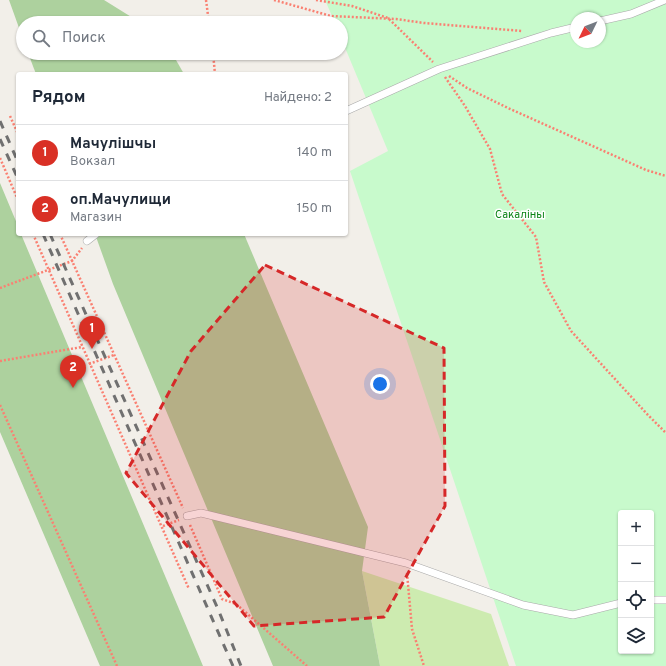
<!DOCTYPE html>
<html lang="ru">
<meta charset="utf-8">
<style>
:root{--surface:#fff;--page:#f6f6f7;--text:#1f2937;--muted:#747a83;--line:#e0e1e3;--accent:#d93025}
body{margin:0;font-family:Overpass,sans-serif;background:var(--page);color:var(--text)}
.controls{position:absolute;right:12px;bottom:12px;display:grid;overflow:hidden;border-radius:4px;box-shadow:0 1px 3px #0004}
.controls button{width:36px;height:36px;display:grid;place-items:center;padding:0;border:0;border-bottom:1px solid var(--line);background:var(--surface);color:var(--text);font:20px sans-serif}
.compass{position:absolute;left:570px;top:12px;width:36px;height:36px;border-radius:50%;background:var(--surface);box-shadow:0 1px 3px #0004;rotate:227deg}
.you{position:absolute;left:380px;top:384px;width:14px;height:14px;margin:-10px;border:3px solid #fff;border-radius:50%;background:#1a73e8;box-shadow:0 0 0 6px #1a73e833}
.badge{display:grid;place-items:center;width:26px;height:26px;border-radius:50%;background:var(--accent);color:#fff;font-size:13px;font-weight:700}
.pin{position:absolute;translate:-50% -33px;filter:drop-shadow(0 1px 2px #0008)}
.pin::after{content:'';position:absolute;top:21px;width:14px;height:12px;background:inherit;clip-path:polygon(0 0,100% 0,50% 100%)}
.list{margin:0;padding:0;list-style:none}
h2{display:flex;justify-content:space-between;align-items:center;height:52px;margin:0;padding:0 16px;font-size:17px}
h2 small{font-size:13px;font-weight:400;color:var(--muted)}
.list li{display:grid;grid-template-columns:26px 1fr auto;gap:12px;align-items:center;box-sizing:border-box;height:56px;padding:0 16px;border-top:1px solid var(--line)}
.list b{display:block;font-size:15px;white-space:nowrap}
.list p{margin:0;font-size:13px;white-space:nowrap;color:var(--muted)}
.list em{font-size:13px;font-style:normal;color:var(--muted)}
.icon{flex:none;width:22px;height:22px;fill:none;stroke:currentColor;stroke-width:2;stroke-linecap:round;stroke-linejoin:round}
.map{position:relative;flex:none;width:666px;height:666px;overflow:hidden}
.search{position:absolute;background:var(--surface);box-shadow:0 1px 3px #0004;left:16px;top:16px;width:332px;height:44px;display:flex;align-items:center;gap:10px;box-sizing:border-box;padding:0 14px;border-radius:22px;color:var(--muted);font-size:15px}
.panel{position:absolute;background:var(--surface);box-shadow:0 1px 3px #0004;left:16px;top:72px;width:332px;height:164px;border-radius:4px}
.map>svg:first-child{display:block}
.grass{fill:#cdebb0}
.forest{fill:#add19e}
.park{fill:#c8facc;fill-rule:evenodd}
.lines{fill:none;stroke-linecap:round;stroke-linejoin:round}
.lane-casing{stroke:#a9a9a9;stroke-width:8}
.path{stroke:#fa8072;stroke-width:2.5;stroke-dasharray:2 2;stroke-linecap:butt}
.lane{stroke:#fff;stroke-width:7}
.rail{stroke:#707070;stroke-width:3;stroke-dasharray:8 8;stroke-linecap:butt}
.marked{fill:#d62828;fill-opacity:0.2;stroke:#d62828;stroke-width:3;stroke-dasharray:8 5;stroke-linejoin:round}
.labels{text-anchor:middle;stroke-width:3;stroke-linejoin:round;paint-order:stroke}
.park-label{font-size:11px;fill:#0c8416;stroke:#fff}
</style>
<div class="map">
<svg width="666" height="666" viewBox="0 0 666 666">
<rect width="100%" height="100%" fill="#f2efe9"/>
<polygon class="grass" points="362,571 491,614 509,666 380,666"/>
<g class="forest">
<polygon points="9,0 104,0 141,23 23,23 23,39"/>
<polygon points="28,53 172,53 184,74 36,74"/>
<polygon points="0,183 18,226 18,234 21,234 203,666 100,666 0,432"/>
<polygon points="95,234 244,234 368,527 362,571 380,666 273,666 113,284"/>
</g>
<path class="park" d="M325 0H666V666H516L350 171 388 151 341 38V23H335ZM576 18H600V42H576ZM621 513H651V651H621Z"/>
<g class="lines">
<g class="lane-casing">
<g id="lane">
<polyline points="600,21 631,14 665,0"/>
<polyline points="346,111 439,69 551,33 576,27"/>
<polyline points="87,241 96,234"/>
<polyline points="187,516 201,513 406,563 523,605 573,615 621,603"/>
<polyline points="651,600 666,600"/>
</g>
</g>
<g class="path">
<polyline points="206,0 209,23"/>
<polyline points="274,0 331,16 396,19 424,23 522,31"/>
<polyline points="316,0 352,6 388,18 433,62"/>
<polyline points="213,53 215,74"/>
<polyline points="449,76 467,88 508,108 646,170 666,176"/>
<polyline points="445,77 465,106 490,149 502,194 536,237 544,282 571,331 647,414 666,433"/>
<polyline points="10,116 18,134"/>
<polyline points="0,158 18,200"/>
<polyline points="33,234 189,589"/>
<polyline points="60,234 183,508"/>
<polyline points="0,288 72,261 82,248"/>
<polyline points="0,361 82,347"/>
<polyline points="89,364 114,355"/>
<polyline points="0,405 117,666"/>
<polyline points="190,525 222,599 236,604 307,666"/>
<polyline points="163,526 179,520"/>
<polyline points="407,573 412,629 424,666"/>
</g>
<use href="#lane" class="lane"/>
<g class="rail">
<polyline points="0,121 18,162"/>
<polyline points="0,139 18,179"/>
<polyline points="43,234 233,666"/>
<polyline points="50,234 218,609 241,666"/>
</g>
</g>
<path class="marked" d="M265 265 444 348 445 506 384 617 254 626 126 473 191 351Z"/>
<g class="labels">
<g class="park-label">
<text x="520" y="218">Сакаліны</text>
</g>
</g>
</svg>
<div class="controls">
<button>+</button>
<button>−</button>
<button><svg class="icon" aria-label="locate" viewBox="0 0 24 24"><circle cx="12" cy="12" r="6"/><path d="M12 2v4M12 18v4M2 12h4M18 12h4"/></svg></button>
<button><svg class="icon" aria-label="layers" viewBox="0 0 24 24"><path d="M12 4l9 5-9 5-9-5zM3 14l9 5 9-5"/></svg></button>
</div>
<svg class="compass" viewBox="-18 -18 36 36"><path d="M0-13l5 13h-10z" fill="#e53935"/><path d="M0 13l5-13h-10z" fill="#747a83"/></svg>
<div class="you"></div>
<div class="pin badge" style="left:92px;top:349px">1</div>
<div class="pin badge" style="left:73px;top:388px">2</div>
<div class="search"><svg class="icon" aria-label="search" viewBox="0 0 24 24"><circle cx="10" cy="10" r="6"/><path d="M15 15l6 6"/></svg>Поиск</div>
<section class="panel">
<h2>Рядом<small>Найдено: 2</small></h2>
<ul class="list">
<li><span class="badge">1</span><div><b>Мачулішчы</b><p>Вокзал</p></div><em>140 m</em></li>
<li><span class="badge">2</span><div><b>оп.Мачулищи</b><p>Магазин</p></div><em>150 m</em></li>
</ul>
</section>
</div>
